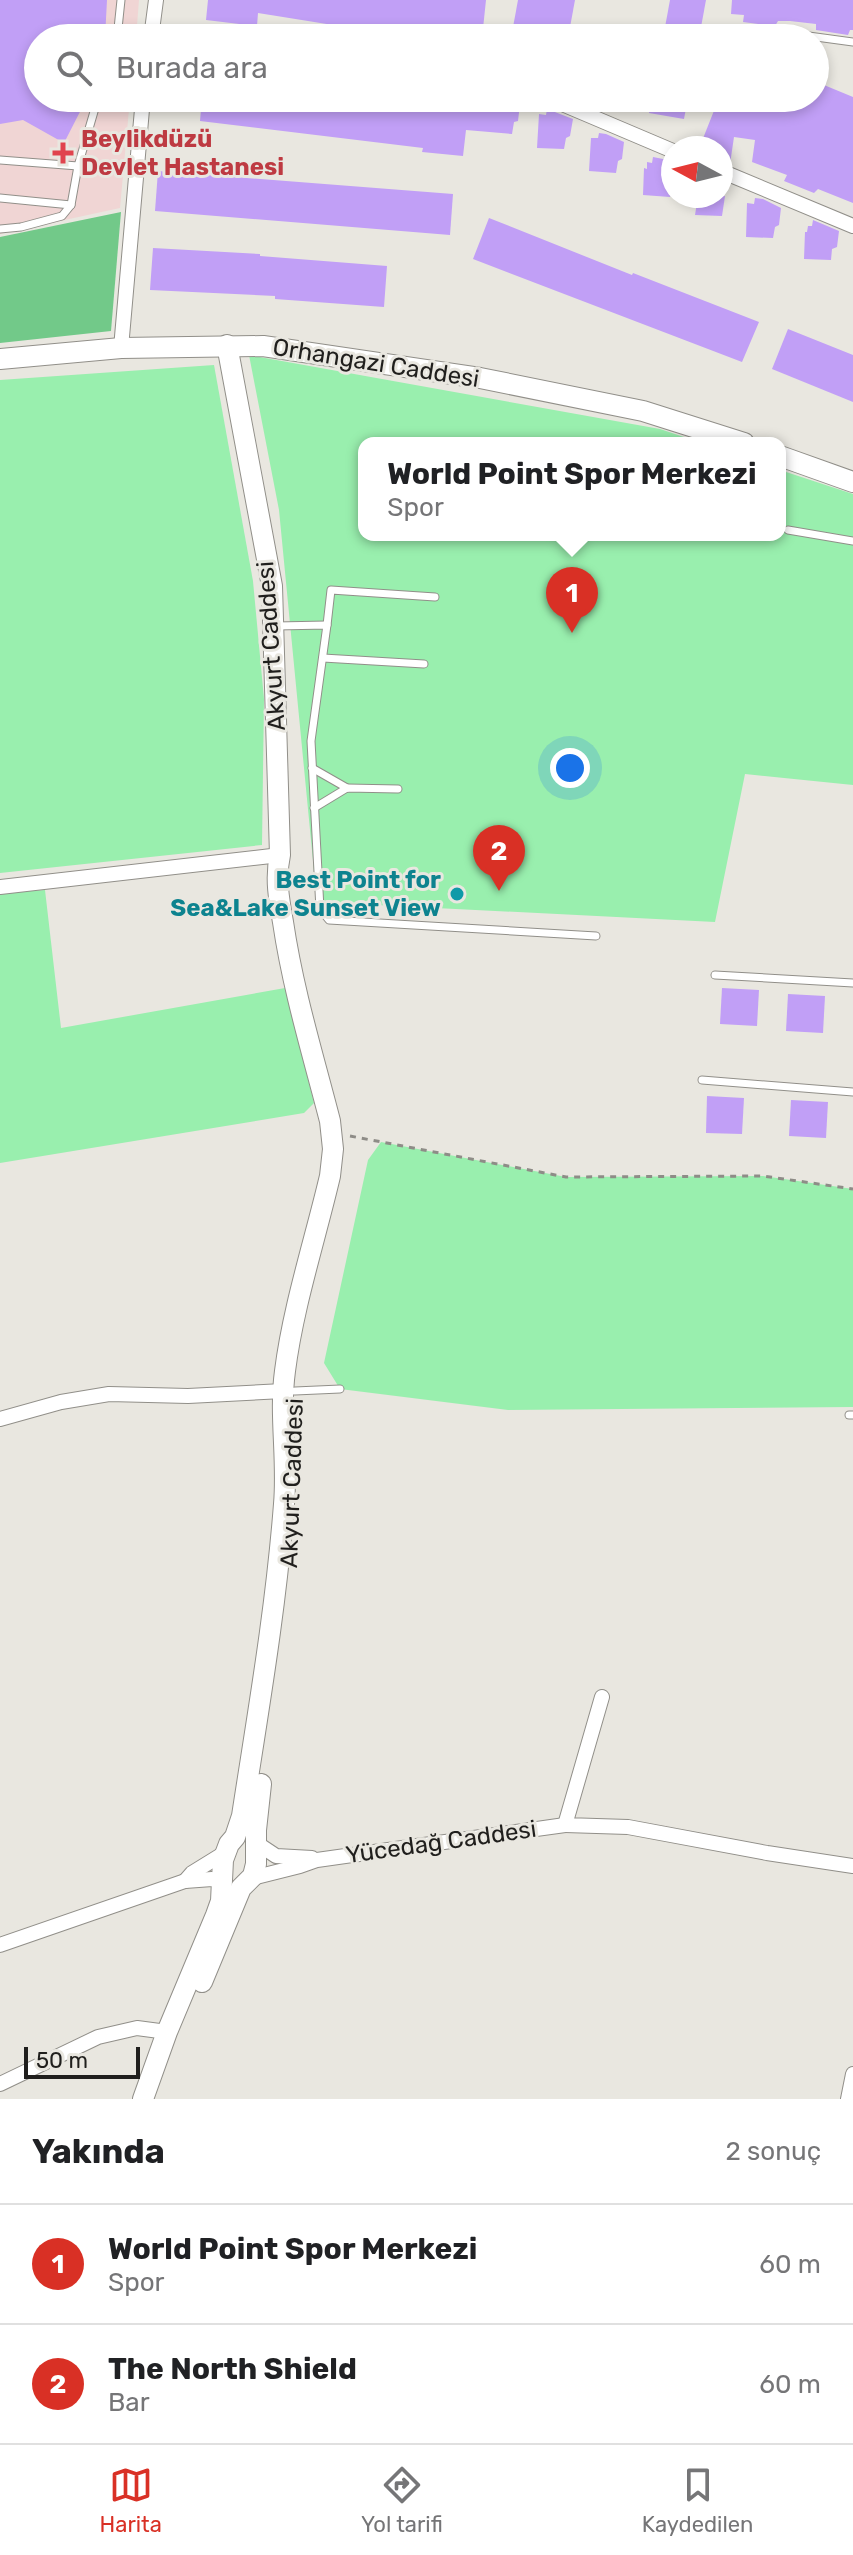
<!DOCTYPE html>
<html lang="tr">
<meta charset="utf-8">
<style>
:root{--surface:#fff;--page:#f2f2f2;--text:#202124;--muted:#757577;--line:#e0e0e0;--accent:#d93025}
body{margin:0;font-family:Rubik,sans-serif;background:var(--page);color:var(--text)}
.compass{position:absolute;left:661px;top:136px;width:72px;height:72px;border-radius:50%;background:var(--surface);box-shadow:0 4px 12px #0003;rotate:277deg}
.scale{position:absolute;left:24px;bottom:20px;width:116px;box-sizing:border-box;padding-left:8px;border:4px solid #201f1d;border-top:0;font-size:22px;line-height:28px;white-space:nowrap;color:#201f1d;-webkit-text-stroke:6px #e9e7e0;paint-order:stroke}
.you{position:absolute;left:570px;top:768px;width:28px;height:28px;margin:-20px;border:6px solid #fff;border-radius:50%;background:#1a73e8;box-shadow:0 0 0 12px #1a73e833}
.badge{display:grid;place-items:center;width:52px;height:52px;border-radius:50%;background:var(--accent);color:#fff;font-size:26px;font-weight:700}
.pin{position:absolute;translate:-50% -66px;filter:drop-shadow(0 2px 4px #0008)}
.pin::after{content:'';position:absolute;top:42px;width:28px;height:24px;background:inherit;clip-path:polygon(0 0,100% 0,50% 100%)}
.popup{position:absolute;left:358px;top:437px;width:428px;height:104px;box-sizing:border-box;display:grid;place-content:center;border-radius:16px;background:var(--surface);filter:drop-shadow(0 2px 6px #0005);font-size:26px;white-space:nowrap;color:var(--muted)}
.popup b{font-size:30px;color:var(--text)}
.popup::after{content:'';position:absolute;left:50%;top:100%;margin-left:-16px;border:16px solid transparent;border-top-color:var(--surface)}
.list{margin:0;padding:0;list-style:none}
h2{display:flex;justify-content:space-between;align-items:center;height:104px;margin:0;padding:0 32px;font-size:34px}
h2 small{font-size:26px;font-weight:400;color:var(--muted)}
.list li{display:grid;grid-template-columns:52px 1fr auto;gap:24px;align-items:center;box-sizing:border-box;height:120px;padding:0 32px;border-top:2px solid var(--line)}
.list b{display:block;font-size:30px;white-space:nowrap}
.list p{margin:0;font-size:26px;white-space:nowrap;color:var(--muted)}
.list em{font-size:26px;font-style:normal;color:var(--muted)}
.icon{flex:none;width:44px;height:44px;fill:none;stroke:currentColor;stroke-width:2;stroke-linecap:round;stroke-linejoin:round}
.map{position:relative;flex:none;width:853px;height:2099px;overflow:hidden}
.search{position:absolute;background:var(--surface);box-shadow:0 4px 12px #0003;left:24px;right:24px;top:24px;height:88px;display:flex;align-items:center;gap:20px;box-sizing:border-box;padding:0 28px;border-radius:44px;color:var(--muted);font-size:30px}
.sheet{height:344px;background:var(--surface)}
nav{display:flex;justify-content:space-around;align-items:center;box-sizing:border-box;height:112px;border-top:2px solid var(--line);background:var(--surface);font-size:22px;color:var(--muted)}
nav a{display:grid;justify-items:center;gap:4px}
nav .on{color:var(--accent)}
.map>svg:first-child{display:block}
.medical{fill:#f0d5d4}
.green{fill:#99efae}
.forest{fill:#72c989}
.building{fill:#c19ff6}
.lines{fill:none;stroke-linecap:round;stroke-linejoin:round}
.lane-casing{stroke:#918f89;stroke-width:9}
.street-casing{stroke:#918f89;stroke-width:16}
.secondary-casing{stroke:#918f89;stroke-width:22}
.path{stroke:#8e8c87;stroke-width:3;stroke-dasharray:6 6;stroke-linecap:butt}
.lane{stroke:#fff;stroke-width:7}
.street{stroke:#fff;stroke-width:14}
.secondary{stroke:#fff;stroke-width:20}
.health-dot{fill:#e0444e;stroke:#e9e7e0;stroke-width:3}
.culture-dot{fill:#0f9aa8;stroke:#e9e7e0;stroke-width:3}
.labels{text-anchor:middle;stroke-width:6;stroke-linejoin:round;paint-order:stroke}
.health-label{font-size:24px;font-weight:bold;fill:#be3a42;stroke:#e9e7e0;text-anchor:start}
.street-label{font-size:24px;fill:#201f1d;stroke:#e9e7e0}
.culture-label{font-size:24px;font-weight:bold;fill:#0d838f;stroke:#e9e7e0;text-anchor:end}
</style>
<div class="map">
<svg width="853" height="2099" viewBox="0 0 853 2099">
<rect width="100%" height="100%" fill="#e9e7e0"/>
<polygon class="medical" points="0,0 139,0 136,38 38,38 38,98 130,98 120,208 0,234"/>
<g class="green">
<polygon points="249,355 660,429 702,443 364,443 364,535 780,535 780,470 853,494 853,785 745,774 715,922 317,902 279,510"/>
<polygon points="214,365 253,581 264,699 262,845 0,873 0,380"/>
<polygon points="45,890 61,1028 285,988 314,1103 304,1113 0,1163 0,893"/>
<polygon points="381,1142 566,1177 763,1176 853,1189 853,1407 508,1410 340,1389 324,1363 368,1160"/>
</g>
<polygon class="forest" points="121,212 111,331 0,343 0,237"/>
<g class="building">
<polygon points="0,0 107,0 105,38 38,38 38,98 87,98 64,143 23,120 0,124"/>
<polygon points="208,0 486,0 482,38 414,38 258,13 257,26 206,20"/>
<polygon points="518,0 575,0 568,38 511,38"/>
<polygon points="670,0 706,0 699,38 663,38"/>
<polygon points="732,0 853,0 853,30 850,30 848,35 816,30 816,24 790,21 778,21 775,26 743,22 744,15 731,14"/>
<polygon points="824,85 853,97 853,203 818,189 814,193 784,181 787,175 752,162 755,140 734,137 730,164 721,161 721,148 702,141 719,98 815,98 815,86 822,89"/>
<polygon points="202,98 482,98 493,100 494,98 518,98 517,103 520,104 518,121 514,122 512,134 466,130 463,156 422,152 423,148 200,121"/>
<polygon points="652,98 688,98 684,119 649,113"/>
<polygon points="547,109 573,119 570,136 566,138 564,149 537,148 539,114 546,115"/>
<polygon points="599,133 606,134 624,142 622,159 618,161 616,173 589,171 591,138 598,138"/>
<polygon points="653,157 673,161 673,185 670,197 643,195 644,168 647,169 647,162 652,163"/>
<polygon points="158,171 453,194 450,235 155,211"/>
<polygon points="698,196 725,196 722,216 695,215"/>
<polygon points="755,198 763,199 781,208 779,225 775,227 773,238 746,237 747,203 754,204"/>
<polygon points="489,218 632,275 633,273 759,322 742,362 473,259"/>
<polygon points="813,220 839,231 837,247 832,249 831,260 804,259 805,232 807,232 808,226 812,226"/>
<polygon points="153,248 260,254 260,256 387,266 384,307 275,299 275,296 150,290"/>
<polygon points="788,329 853,355 853,402 772,369"/>
<polygon points="722,988 759,990 757,1026 720,1024"/>
<polygon points="788,994 825,996 823,1033 786,1031"/>
<polygon points="707,1096 744,1098 742,1134 706,1133"/>
<polygon points="791,1100 828,1102 826,1138 789,1136"/>
</g>
<g class="lines">
<g class="lane-casing">
<g id="lane">
<polyline points="794,34 853,42"/>
<polyline points="117,38 121,0"/>
<polyline points="0,160 78,166"/>
<polyline points="0,198 71,205"/>
<polyline points="0,229 21,227 62,216 71,205 78,166 98,98"/>
<polyline points="788,530 853,541"/>
<polyline points="327,625 331,590 435,597"/>
<polyline points="276,626 327,625 311,741 320,909 329,920 596,936"/>
<polyline points="323,658 424,664"/>
<polyline points="312,768 347,788"/>
<polyline points="314,808 347,788 398,789"/>
<polyline points="715,975 853,983"/>
<polyline points="702,1080 853,1092"/>
<polyline points="295,1391 340,1389"/>
<polyline points="849,1415 853,1415"/>
</g>
</g>
<g class="street-casing">
<g id="street">
<polyline points="151,38 156,0"/>
<polyline points="548,98 673,151"/>
<polyline points="721,171 853,226"/>
<polyline points="121,348 143,98"/>
<polyline points="0,887 280,855"/>
<polyline points="0,1419 61,1402 109,1394 188,1396 283,1391"/>
<polyline points="602,1697 565,1825 628,1827 767,1853 853,1866"/>
<polyline points="258,1844 276,1856 312,1858"/>
<polyline points="252,1878 300,1866 317,1860 565,1825"/>
<polyline points="185,1881 192,1873 226,1852"/>
<polyline points="0,1945 185,1881 212,1879 223,1883"/>
<polyline points="0,2084 98,2037 137,2028 167,2032"/>
<polyline points="848,2099 853,2074"/>
</g>
</g>
<g class="secondary-casing">
<g id="secondary">
<polyline points="0,359 121,348 263,346 480,378 643,411 744,443"/>
<polyline points="780,456 853,482"/>
<polyline points="202,1982 241,1888 253,1876 256,1864 256,1830 261,1784"/>
<path d="M143 2099 167 2032 216 1915 221 1901 223 1860 229 1844 235 1837 242 1816C258 1712 276 1609 284 1504 288 1460 279 1415 285 1371 293 1307 315 1240 330 1176L333 1149 330 1121C313 1055 293 990 283 922 279 900 275 878 280 855L272 586 227 345"/>
</g>
</g>
<polyline class="path" points="350,1136 566,1177 763,1176 853,1189"/>
<use href="#lane" class="lane"/>
<use href="#street" class="street"/>
<use href="#secondary" class="secondary"/>
</g>
<path class="health-dot" d="M59 141h8v8h8v8h-8v8h-8v-8h-8v-8h8z"/>
<circle class="culture-dot" cx="457" cy="894" r="8"/>
<g class="labels">
<g class="health-label">
<text x="81" y="147">Beylikdüzü<tspan x="81" dy="28">Devlet Hastanesi</tspan></text>
</g>
<g class="street-label">
<text transform="translate(376 363) rotate(9)" y="8">Orhangazi Caddesi</text>
<text transform="translate(271 646) rotate(-94)" y="8">Akyurt Caddesi</text>
<text transform="translate(292 1483) rotate(-88)" y="8">Akyurt Caddesi</text>
<text transform="translate(441 1842) rotate(-8)" y="8">Yücedağ Caddesi</text>
</g>
<g class="culture-label">
<text x="441" y="888">Best Point for<tspan x="441" dy="28">Sea&amp;Lake Sunset View</tspan></text>
</g>
</g>
</svg>
<svg class="compass" viewBox="-18 -18 36 36"><path d="M0-13l5 13h-10z" fill="#e53935"/><path d="M0 13l5-13h-10z" fill="#757577"/></svg>
<div class="scale">50 m</div>
<div class="you"></div>
<div class="pin badge" style="left:572px;top:633px">1</div>
<div class="popup"><b>World Point Spor Merkezi</b>Spor</div>
<div class="pin badge" style="left:499px;top:891px">2</div>
<div class="search"><svg class="icon" aria-label="search" viewBox="0 0 24 24"><circle cx="10" cy="10" r="6"/><path d="M15 15l6 6"/></svg>Burada ara</div>
</div>
<section class="sheet">
<h2>Yakında<small>2 sonuç</small></h2>
<ul class="list">
<li><span class="badge">1</span><div><b>World Point Spor Merkezi</b><p>Spor</p></div><em>60 m</em></li>
<li><span class="badge">2</span><div><b>The North Shield</b><p>Bar</p></div><em>60 m</em></li>
</ul>
</section>
<nav>
<a class="on"><svg class="icon" aria-label="map" viewBox="0 0 24 24"><path d="M3 6l6-2 6 2 6-2v14l-6 2-6-2-6 2zM9 4v14M15 6v14"/></svg>Harita</a>
<a><svg class="icon" aria-label="directions" viewBox="0 0 24 24"><path d="M12 3l9 9-9 9-9-9zM9 14v-3h6M13 9l2 2-2 2"/></svg>Yol tarifi</a>
<a><svg class="icon" aria-label="saved" viewBox="0 0 24 24"><path d="M7 4h10v16l-5-4-5 4z"/></svg>Kaydedilen</a>
</nav>
